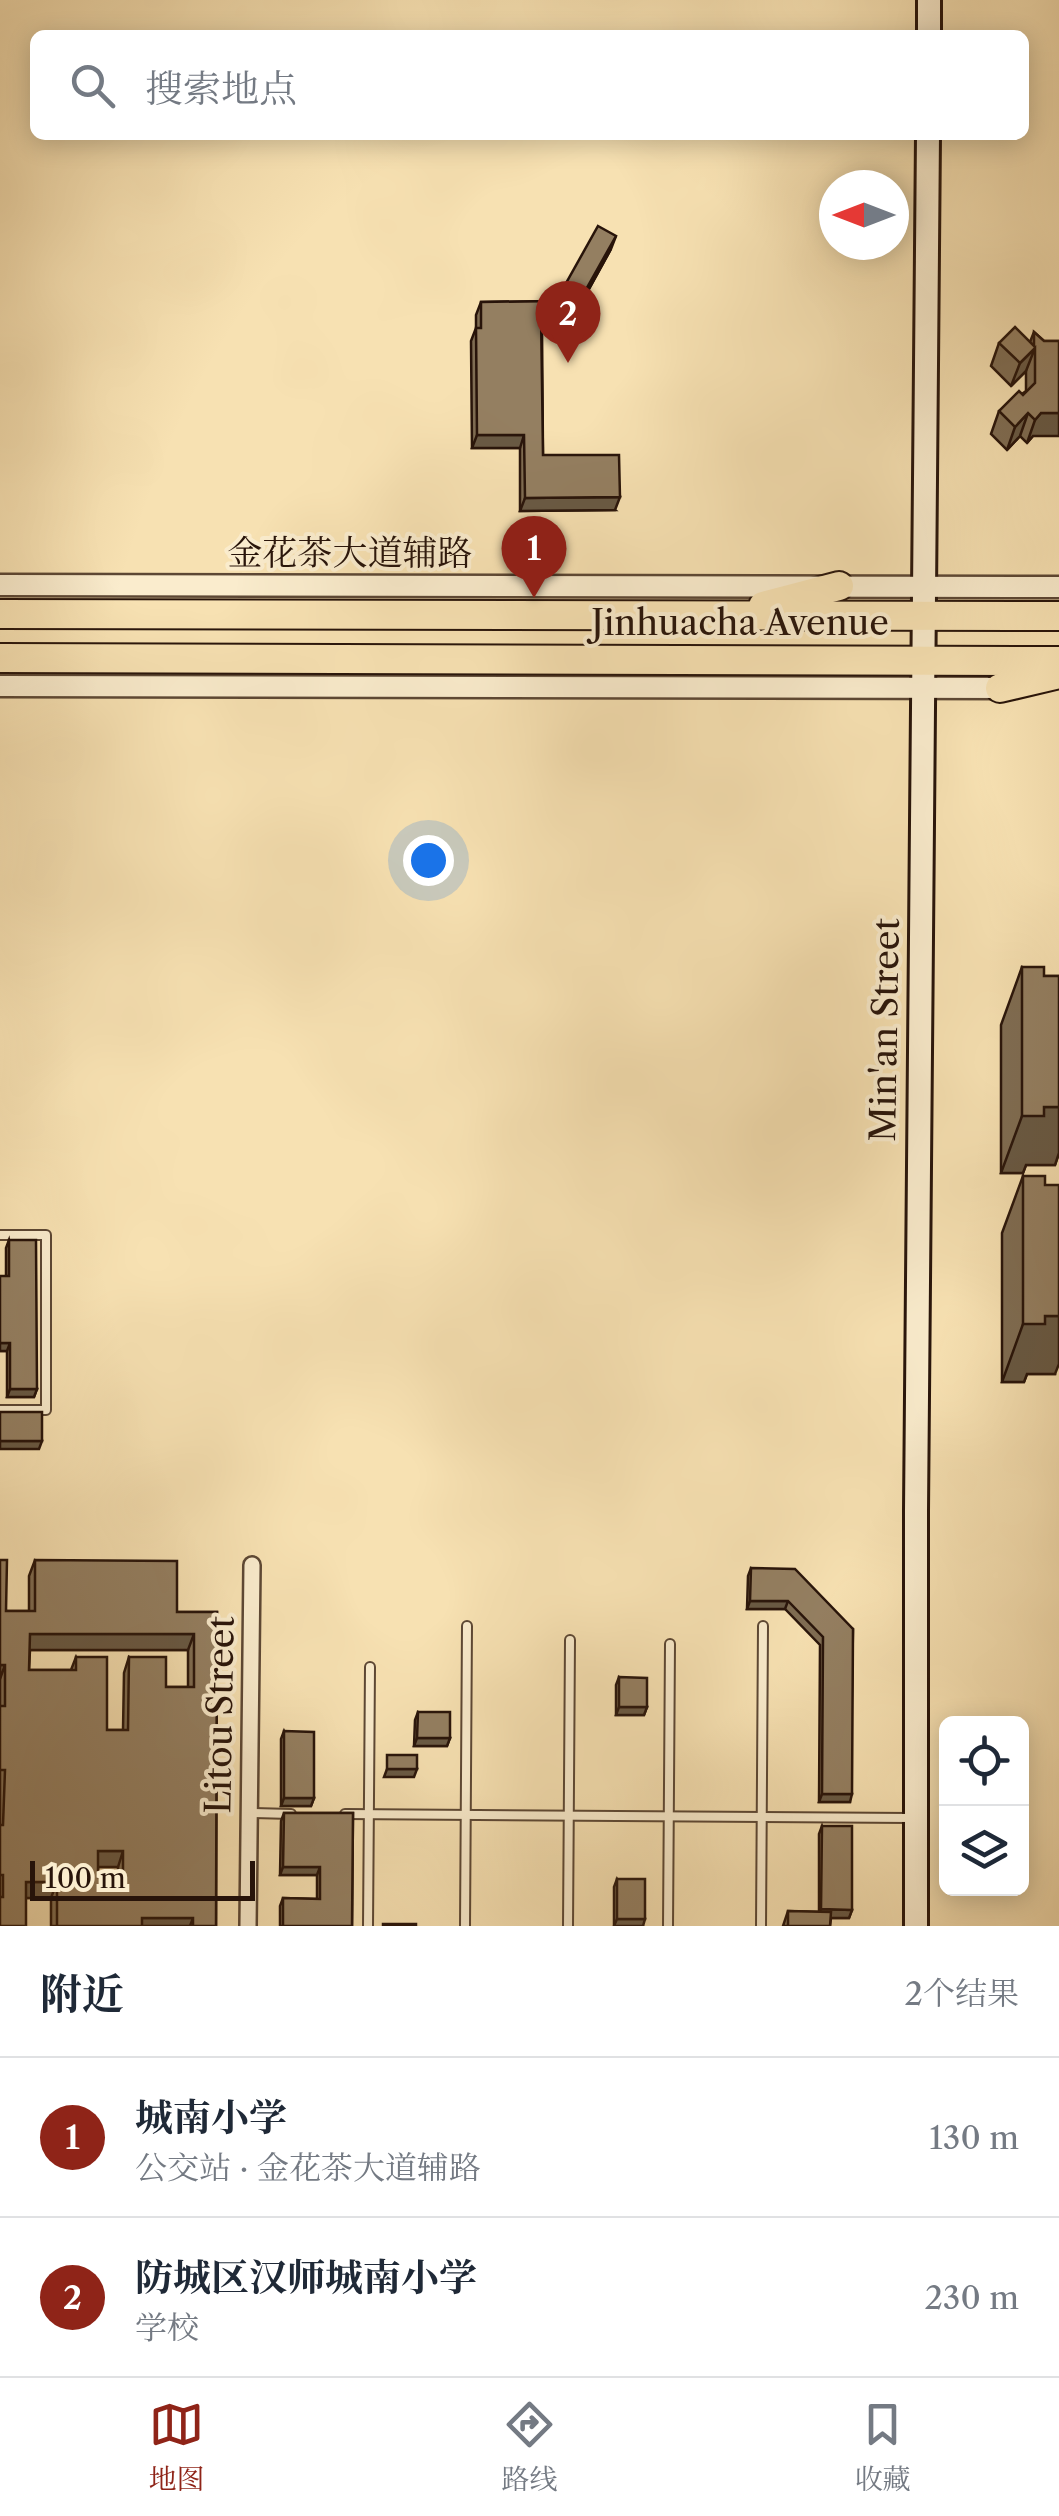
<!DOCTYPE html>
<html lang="zh">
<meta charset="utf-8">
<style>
:root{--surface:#fff;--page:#f6f6f7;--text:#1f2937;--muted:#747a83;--line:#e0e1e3;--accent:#8f2418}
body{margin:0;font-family:"Libre Caslon Text","Noto Serif SC",serif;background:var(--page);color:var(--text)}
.controls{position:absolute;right:30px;bottom:30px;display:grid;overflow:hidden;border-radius:15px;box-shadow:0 5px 25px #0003}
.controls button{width:90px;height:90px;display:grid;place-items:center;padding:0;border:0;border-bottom:2px solid var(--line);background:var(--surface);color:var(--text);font:50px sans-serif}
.compass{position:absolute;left:819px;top:170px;width:90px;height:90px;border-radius:50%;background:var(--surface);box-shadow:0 5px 25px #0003;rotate:270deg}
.scale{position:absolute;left:30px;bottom:25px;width:225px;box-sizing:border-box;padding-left:10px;border:5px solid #28140a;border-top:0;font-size:28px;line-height:35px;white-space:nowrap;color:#28140a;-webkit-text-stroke:8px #faeccd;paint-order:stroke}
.you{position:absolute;left:428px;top:860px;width:35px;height:35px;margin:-25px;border:8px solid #fff;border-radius:50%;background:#1a73e8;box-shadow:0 0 0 15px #1a73e833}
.badge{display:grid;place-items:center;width:65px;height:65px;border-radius:50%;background:var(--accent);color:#fff;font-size:32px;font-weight:700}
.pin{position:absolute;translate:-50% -82px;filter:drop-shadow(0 2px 5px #0008)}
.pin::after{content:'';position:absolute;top:52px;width:35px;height:30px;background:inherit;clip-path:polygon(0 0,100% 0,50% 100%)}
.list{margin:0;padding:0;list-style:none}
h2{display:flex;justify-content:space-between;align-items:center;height:130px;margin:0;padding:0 40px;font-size:42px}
h2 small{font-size:32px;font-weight:400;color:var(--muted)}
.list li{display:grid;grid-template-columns:65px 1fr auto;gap:30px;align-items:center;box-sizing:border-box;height:160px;padding:0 40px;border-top:2px solid var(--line)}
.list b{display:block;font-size:38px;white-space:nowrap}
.list p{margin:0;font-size:32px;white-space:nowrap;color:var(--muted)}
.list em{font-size:32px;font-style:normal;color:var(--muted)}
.icon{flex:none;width:55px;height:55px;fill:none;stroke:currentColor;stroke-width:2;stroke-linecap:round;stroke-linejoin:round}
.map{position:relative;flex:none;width:1059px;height:1926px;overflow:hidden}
.search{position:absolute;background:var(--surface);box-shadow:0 5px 25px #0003;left:30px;right:30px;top:30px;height:110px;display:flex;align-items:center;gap:25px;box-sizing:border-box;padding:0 35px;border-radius:15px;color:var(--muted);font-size:38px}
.sheet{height:450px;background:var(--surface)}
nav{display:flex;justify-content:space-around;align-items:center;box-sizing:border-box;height:140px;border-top:2px solid var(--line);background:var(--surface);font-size:28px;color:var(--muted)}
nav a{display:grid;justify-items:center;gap:5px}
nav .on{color:var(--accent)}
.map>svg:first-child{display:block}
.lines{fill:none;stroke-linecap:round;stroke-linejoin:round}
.service-casing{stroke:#5c4734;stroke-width:12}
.minor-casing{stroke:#5c4734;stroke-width:20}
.tertiary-casing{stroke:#5c4734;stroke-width:25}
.secondary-casing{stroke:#28140a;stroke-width:28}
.trunk-casing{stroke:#28140a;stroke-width:32}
.service{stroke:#faeccd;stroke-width:8}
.minor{stroke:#faeccd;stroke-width:15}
.tertiary{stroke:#faeccd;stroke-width:20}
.secondary{stroke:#faeccd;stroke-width:22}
.trunk{stroke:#f7e1b2;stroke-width:28}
.wall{fill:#7f6d53;stroke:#28140a;stroke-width:2.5;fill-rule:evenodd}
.shaded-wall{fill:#685944;stroke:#28140a;stroke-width:2.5}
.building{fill:#947f61;stroke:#28140a;stroke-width:2.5;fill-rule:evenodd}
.labels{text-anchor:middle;stroke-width:8;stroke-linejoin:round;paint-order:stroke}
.street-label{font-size:35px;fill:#28140a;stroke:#faeccd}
</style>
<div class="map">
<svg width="1059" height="1926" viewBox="0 0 1059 1926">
<rect width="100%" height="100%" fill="#f7e1b2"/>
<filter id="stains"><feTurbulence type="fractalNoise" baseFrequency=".002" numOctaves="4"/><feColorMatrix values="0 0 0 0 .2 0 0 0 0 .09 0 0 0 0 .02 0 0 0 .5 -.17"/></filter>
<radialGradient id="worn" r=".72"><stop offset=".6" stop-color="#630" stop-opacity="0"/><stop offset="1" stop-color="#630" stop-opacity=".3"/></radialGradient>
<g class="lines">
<g class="service-casing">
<g id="service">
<polyline points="0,1235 46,1235 46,1410 0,1410"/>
<polyline points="250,1813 291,1814"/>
<polyline points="345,1814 911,1818"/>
<polyline points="368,1926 370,1667"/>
<polyline points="465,1926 467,1626"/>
<polyline points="568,1926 570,1640"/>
<polyline points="668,1926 670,1644"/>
<polyline points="761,1926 763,1626"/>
</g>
</g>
<g class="minor-casing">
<polyline id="minor" points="248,1926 252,1565"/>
</g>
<g class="tertiary-casing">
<g id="tertiary">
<polyline points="0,585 1059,587"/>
<polyline points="0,686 1012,688"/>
</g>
</g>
<g class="secondary-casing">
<g id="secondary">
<polyline points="929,35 929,0"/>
<polyline points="916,1926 916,1510 928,135"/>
</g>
</g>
<g class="trunk-casing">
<g id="trunk">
<polyline points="763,606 839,586"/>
<polyline points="0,614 1059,616"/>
<polyline points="0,658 1059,661"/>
<polyline points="1000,688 1059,674"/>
</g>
</g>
<use href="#service" class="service"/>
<use href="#minor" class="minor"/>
<use href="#tertiary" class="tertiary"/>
<use href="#secondary" class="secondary"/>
<use href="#trunk" class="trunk"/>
</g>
<g class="wall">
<polygon points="611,249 562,338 542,327 543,455 615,510 520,511 520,448 472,448 471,341 476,328 476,315 481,302 556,301"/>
<polygon points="1034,332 1044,341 1059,341 1033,436 1027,443 1020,436 1007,450 991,434 999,411 1026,391 1026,371 1011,386 991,366 999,343 1030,342"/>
<polygon points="1022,967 1044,976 1059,976 1059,1153 1055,1165 1026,1165 1023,1173 1001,1173 1001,1025"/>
<polygon points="1023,1176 1055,1374 1027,1374 1024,1382 1002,1382 1002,1233"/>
<polygon points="9,1240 37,1389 34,1397 7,1397 7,1351 0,1351 6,1276 6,1248"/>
<path d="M0 1560 6 1611H29V1576L35 1560 177 1612H217L216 1926H51V1898H26L0 1926ZM30 1650H188V1687H166L129 1657 124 1673 123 1730H107L76 1657 71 1670H29ZM98 1867H118V1877H98Z"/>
<polygon points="751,1568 853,1629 850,1802 819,1802 820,1645 785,1609 747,1609 748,1576"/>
<polygon points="619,1677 647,1707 644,1715 616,1715 616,1685"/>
<polygon points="418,1712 450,1738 447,1746 414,1746 415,1720"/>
<polygon points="284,1731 314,1798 311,1806 281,1806 281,1739"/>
<polygon points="284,1813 353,1813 352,1926 280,1926 280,1906 283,1898 317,1899 317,1875 280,1875 281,1821"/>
<polygon points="822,1826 852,1910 849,1918 831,1918 830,1926 783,1926 788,1911 819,1912 819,1834"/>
<polygon points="617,1879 643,1926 614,1926 614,1887"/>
</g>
<g class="shaded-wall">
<polygon points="616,236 611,249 562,338 566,325"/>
<polygon points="1035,348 1026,371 1011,386 1020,363"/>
<polygon points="1028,413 1020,436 1007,450 1015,427"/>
<polygon points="1041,413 1059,413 1059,436 1033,436 1027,443 1035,420"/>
<polygon points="477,435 524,435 520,448 472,448"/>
<polygon points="620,497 615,510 520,511 525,498"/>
<polygon points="1044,1107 1059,1107 1059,1153 1055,1165 1026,1165 1023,1173 1001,1173 1022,1116"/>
<polygon points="1045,1316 1059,1316 1059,1364 1055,1374 1027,1374 1024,1382 1002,1382 1023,1324"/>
<polygon points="0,1343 10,1343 7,1351 0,1351"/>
<polygon points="10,1389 37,1389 34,1397 7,1397"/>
<polygon points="0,1441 42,1441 39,1449 0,1449"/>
<polygon points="750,1601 788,1601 785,1609 747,1609"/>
<polygon points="30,1634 194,1634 188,1650 24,1650"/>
<polygon points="0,1665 5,1665 0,1679"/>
<polygon points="619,1707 647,1707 644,1715 616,1715"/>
<polygon points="417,1738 450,1738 447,1746 414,1746"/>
<polygon points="387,1769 417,1769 414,1777 384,1777"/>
<polygon points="822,1794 852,1794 850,1802 819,1802"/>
<polygon points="284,1798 314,1798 311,1806 281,1806"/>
<polygon points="98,1851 123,1851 118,1867 92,1867"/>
<polygon points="283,1867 320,1867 317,1875 280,1875"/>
<polygon points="26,1882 57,1882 51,1898 20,1898"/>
<polygon points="821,1909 852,1910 849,1918 818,1918"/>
<polygon points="142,1918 193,1918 190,1926 139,1926"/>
<polygon points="617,1919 645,1919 643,1926 614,1926"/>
</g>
<g class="building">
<polygon points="598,226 616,236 566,325 541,311 543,455 619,455 620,497 525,498 524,435 477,435 476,328 481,328 481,302 556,301"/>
<polygon points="1015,327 1034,346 1034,332 1044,341 1059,341 1059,413 1041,413 1035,420 1028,413 1015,427 999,411 1019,391 1023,395 1035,383 1035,348 1020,363 999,343"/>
<polygon points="1022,967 1044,967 1044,976 1059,976 1059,1107 1044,1107 1044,1116 1022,1116"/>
<polygon points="1023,1176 1045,1176 1045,1185 1059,1185 1059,1316 1045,1316 1045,1324 1023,1324"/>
<polygon points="9,1240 36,1240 37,1389 10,1389 10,1343 0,1343 0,1276 9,1276"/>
<rect x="0" y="1412" width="42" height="29"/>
<path d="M0 1560H7L6 1611H35V1560L177 1561V1612H217L216 1926H193V1918H142V1926H57V1882H26V1926H0V1897H3V1875H0V1825H3L5 1770H0V1706H5V1665H0ZM30 1634H194V1687H166V1657H129L128 1730H107V1657H76V1670H29ZM98 1851H123V1877H98Z"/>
<polygon points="751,1568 795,1569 853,1629 852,1794 822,1794 823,1637 788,1601 750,1601"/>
<polygon points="619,1677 647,1678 647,1707 619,1707"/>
<polygon points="418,1712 450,1712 450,1738 417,1738"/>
<polygon points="284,1731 314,1732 314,1798 284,1798"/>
<rect x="387" y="1755" width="30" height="14"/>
<polygon points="284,1813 353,1813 352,1926 283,1926 283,1898 320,1899 320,1867 283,1867"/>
<polygon points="822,1826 852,1826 852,1910 821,1909"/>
<rect x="617" y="1879" width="28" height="40"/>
<polygon points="788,1911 831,1912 830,1926 788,1926"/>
<rect x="383" y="1924" width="33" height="2"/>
</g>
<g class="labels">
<g class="street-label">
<text x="350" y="565">金花茶大道辅路</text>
<text x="740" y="635">Jinhuacha Avenue</text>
<text transform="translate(885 1030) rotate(-89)" y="12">Min'an Street</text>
<text transform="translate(220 1715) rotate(-89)" y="12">Litou Street</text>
</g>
</g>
<rect width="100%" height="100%" filter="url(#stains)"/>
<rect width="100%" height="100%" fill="url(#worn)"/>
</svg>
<div class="controls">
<button><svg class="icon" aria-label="locate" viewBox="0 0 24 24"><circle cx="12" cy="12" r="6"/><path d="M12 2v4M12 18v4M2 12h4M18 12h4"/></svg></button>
<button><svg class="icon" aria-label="layers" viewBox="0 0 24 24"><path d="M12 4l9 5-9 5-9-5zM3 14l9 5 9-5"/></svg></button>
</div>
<svg class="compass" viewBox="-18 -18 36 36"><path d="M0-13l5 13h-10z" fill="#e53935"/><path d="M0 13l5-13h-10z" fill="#747a83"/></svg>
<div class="scale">100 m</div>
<div class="you"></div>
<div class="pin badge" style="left:534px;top:598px">1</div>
<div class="pin badge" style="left:568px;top:363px">2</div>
<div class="search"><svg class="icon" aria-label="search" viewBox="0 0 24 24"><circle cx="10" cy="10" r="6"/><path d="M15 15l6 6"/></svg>搜索地点</div>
</div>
<section class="sheet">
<h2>附近<small>2个结果</small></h2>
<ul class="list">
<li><span class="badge">1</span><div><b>城南小学</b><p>公交站 · 金花茶大道辅路</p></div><em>130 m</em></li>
<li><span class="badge">2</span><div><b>防城区汉师城南小学</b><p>学校</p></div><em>230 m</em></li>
</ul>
</section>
<nav>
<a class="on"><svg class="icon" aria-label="map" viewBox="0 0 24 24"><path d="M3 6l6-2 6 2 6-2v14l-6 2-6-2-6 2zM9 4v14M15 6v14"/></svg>地图</a>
<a><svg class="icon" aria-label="directions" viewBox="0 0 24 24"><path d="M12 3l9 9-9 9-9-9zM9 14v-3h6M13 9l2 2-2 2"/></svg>路线</a>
<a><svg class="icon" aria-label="saved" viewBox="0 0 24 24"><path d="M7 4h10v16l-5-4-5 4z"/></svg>收藏</a>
</nav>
